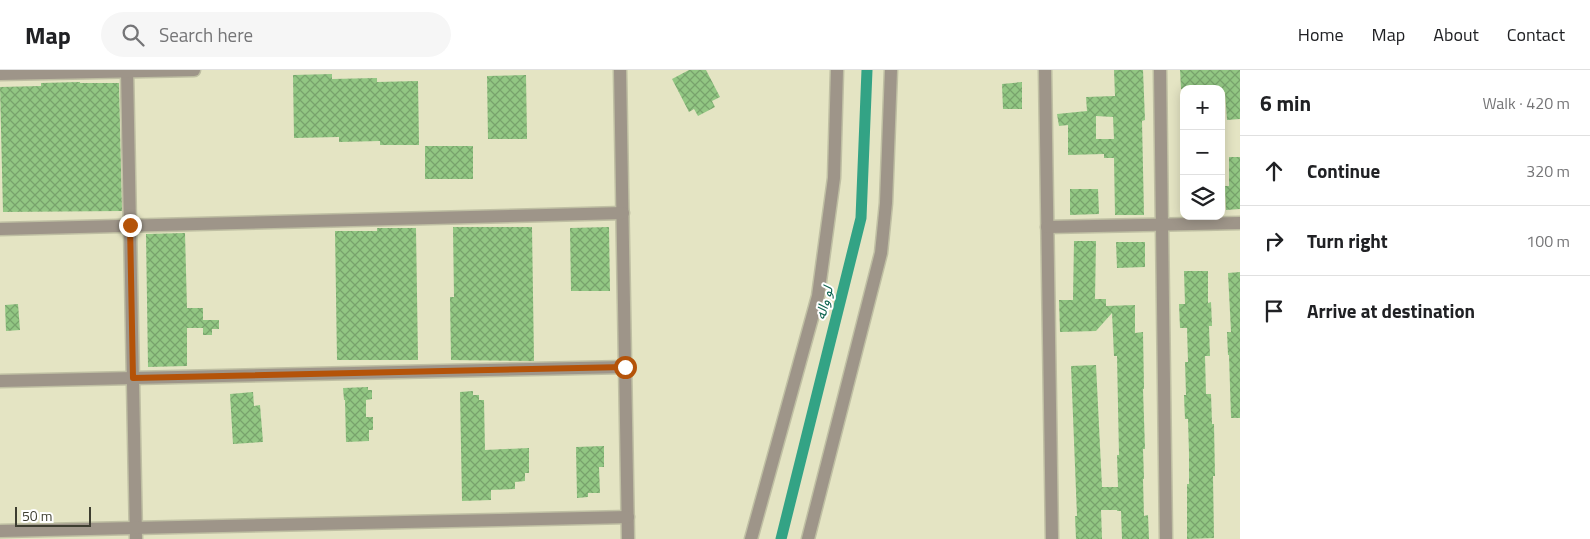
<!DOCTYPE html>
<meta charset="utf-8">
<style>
:root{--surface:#fff;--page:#f6f6f6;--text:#202124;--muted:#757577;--line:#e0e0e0}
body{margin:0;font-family:"Titillium Web","Noto Sans Arabic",sans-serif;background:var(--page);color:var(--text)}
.controls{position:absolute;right:15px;top:15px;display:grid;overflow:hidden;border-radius:10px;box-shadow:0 2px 12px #0003}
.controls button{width:45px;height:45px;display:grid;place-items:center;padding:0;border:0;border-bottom:1px solid var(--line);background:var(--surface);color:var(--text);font:25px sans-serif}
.scale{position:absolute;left:15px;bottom:12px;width:76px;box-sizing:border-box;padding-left:5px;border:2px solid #3d3d30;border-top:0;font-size:14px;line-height:18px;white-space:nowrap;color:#3d3d30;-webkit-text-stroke:4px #fff;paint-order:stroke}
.stop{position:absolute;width:15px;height:15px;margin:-11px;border:4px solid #b45309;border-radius:50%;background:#fff}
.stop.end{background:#b45309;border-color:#fff;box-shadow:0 1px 5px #0008}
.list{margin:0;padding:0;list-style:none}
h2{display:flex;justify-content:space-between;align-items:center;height:65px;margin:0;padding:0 20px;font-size:21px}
h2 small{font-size:16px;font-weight:400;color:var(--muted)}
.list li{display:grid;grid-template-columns:32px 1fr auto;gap:15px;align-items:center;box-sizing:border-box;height:70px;padding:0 20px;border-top:1px solid var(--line)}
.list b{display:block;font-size:19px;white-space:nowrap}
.list em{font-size:16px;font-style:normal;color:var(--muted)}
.icon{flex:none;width:28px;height:28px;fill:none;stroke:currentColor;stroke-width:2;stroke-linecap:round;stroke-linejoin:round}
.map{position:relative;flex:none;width:1240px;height:469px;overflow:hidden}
header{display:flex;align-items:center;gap:30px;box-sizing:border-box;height:70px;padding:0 25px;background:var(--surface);border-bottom:1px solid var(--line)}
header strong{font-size:24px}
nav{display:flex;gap:28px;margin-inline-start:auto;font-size:18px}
.search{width:350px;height:45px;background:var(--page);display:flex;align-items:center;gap:12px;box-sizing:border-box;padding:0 18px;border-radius:28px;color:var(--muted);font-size:19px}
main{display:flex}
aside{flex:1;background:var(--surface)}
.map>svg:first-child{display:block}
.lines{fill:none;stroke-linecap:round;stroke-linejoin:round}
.canal{stroke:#33a385;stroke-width:11}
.building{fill:url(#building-cross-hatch);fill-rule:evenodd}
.minor-casing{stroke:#bfbfa3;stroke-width:15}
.minor{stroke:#9e9589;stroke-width:12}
.route{stroke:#b45309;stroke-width:6}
.labels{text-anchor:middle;stroke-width:4;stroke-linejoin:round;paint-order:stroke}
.water-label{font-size:14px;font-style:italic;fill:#0f6550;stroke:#fff}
</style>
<header>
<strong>Map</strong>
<div class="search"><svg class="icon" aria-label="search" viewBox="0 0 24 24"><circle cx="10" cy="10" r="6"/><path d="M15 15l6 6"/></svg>Search here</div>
<nav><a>Home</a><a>Map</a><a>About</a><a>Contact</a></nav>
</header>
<main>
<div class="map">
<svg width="1240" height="469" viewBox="0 0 1240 469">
<defs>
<pattern id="building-cross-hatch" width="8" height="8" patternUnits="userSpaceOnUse" patternTransform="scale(1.25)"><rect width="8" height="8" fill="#92c783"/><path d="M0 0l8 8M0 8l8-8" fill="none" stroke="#78a36c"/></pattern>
</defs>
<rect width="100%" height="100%" fill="#e4e4c3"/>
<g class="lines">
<polyline class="canal" points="781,469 861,148 867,0"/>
</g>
<g class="building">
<polygon points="689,0 706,0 720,27 712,31 715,37 698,46 694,39 689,42 672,9"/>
<path d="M1114 0H1143L1145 50 1142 51 1144 145H1115L1114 88H1104V84L1068 85V55L1059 56 1057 44 1087 41 1086 27 1115 26ZM1096 46 1113 47 1114 69H1096Z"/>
<polygon points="1180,0 1240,0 1240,49 1227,50 1225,22 1223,22 1222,19 1181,19"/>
<polygon points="332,4 332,9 377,8 377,12 418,11 419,75 380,75 380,71 339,72 339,67 294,68 293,5"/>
<polygon points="526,5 527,69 488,69 487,6"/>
<polygon points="80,12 80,13 119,13 122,141 3,142 0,17 41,16 41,13"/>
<polygon points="1022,12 1022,39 1003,39 1002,14"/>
<rect x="425" y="76" width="48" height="33"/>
<polygon points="1229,87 1240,87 1240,139 1226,140 1225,116 1229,116"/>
<polygon points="1070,119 1098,119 1099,144 1070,145"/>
<polygon points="453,157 532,157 534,291 451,290 450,227 454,227"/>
<polygon points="609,157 610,221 571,221 570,158"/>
<polygon points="377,158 416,158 418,290 337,290 335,161 377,161"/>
<polygon points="185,163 187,238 203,238 203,250 219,250 219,259 212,259 212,265 203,265 203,258 187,258 187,296 148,297 146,164"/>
<polygon points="1074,171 1096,171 1095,229 1106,229 1106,236 1135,235 1135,263 1143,262 1144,319 1143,319 1145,379 1143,379 1144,409 1143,409 1144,446 1148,445 1149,469 1122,469 1121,441 1117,441 1117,440 1101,440 1102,469 1076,469 1075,446 1077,446 1071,296 1096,295 1102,417 1118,417 1117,385 1119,385 1117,286 1114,286 1112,243 1096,261 1060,262 1059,230 1073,230"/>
<polygon points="1116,172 1145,172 1145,197 1117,198"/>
<polygon points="1184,201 1208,201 1208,233 1211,232 1212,256 1209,256 1210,286 1205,286 1206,324 1211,324 1212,354 1214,354 1215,406 1213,406 1214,468 1187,469 1187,414 1189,414 1189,383 1188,349 1185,349 1184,325 1186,325 1185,292 1188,292 1187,258 1180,258 1179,234 1185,234"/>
<polygon points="1240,202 1240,348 1231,348 1229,285 1228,285 1227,262 1231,262 1228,203"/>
<polygon points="18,234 20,260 6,261 5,235"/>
<polygon points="368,317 368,320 372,320 372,329 366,330 366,347 373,347 373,360 369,360 369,371 346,372 345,330 344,330 343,318"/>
<polygon points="473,321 473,325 479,325 479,330 484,330 485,380 529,378 529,403 525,403 525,411 515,412 515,419 491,420 491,430 462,431 460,322"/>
<polygon points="253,322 254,336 260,335 263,372 233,374 230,324"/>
<polygon points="604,376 604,397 599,397 600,423 588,423 588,427 577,428 576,377"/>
</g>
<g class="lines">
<g class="minor-casing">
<g id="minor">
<polyline points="127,0 136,469"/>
<polyline points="620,0 628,469"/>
<polyline points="1045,0 1052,469"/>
<polyline points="1160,0 1166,469"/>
<polyline points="0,4 194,0"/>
<polyline points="1047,157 1240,153"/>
<polyline points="0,159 623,143"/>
<polyline points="0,311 625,297"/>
<polyline points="0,461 628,447"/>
<polyline points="751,469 818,226 834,108 837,0"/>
<polyline points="808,469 881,183 886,133 891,0"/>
</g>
</g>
<use href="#minor" class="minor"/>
</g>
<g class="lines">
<polyline class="route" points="130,155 133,308 625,297"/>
</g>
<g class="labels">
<g class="water-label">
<text transform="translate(824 233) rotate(-76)" y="5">لو واله</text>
</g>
</g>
</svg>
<div class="controls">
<button>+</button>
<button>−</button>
<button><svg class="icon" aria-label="layers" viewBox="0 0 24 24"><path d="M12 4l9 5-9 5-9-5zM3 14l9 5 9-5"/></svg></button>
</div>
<div class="scale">50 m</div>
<div class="stop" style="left:625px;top:297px"></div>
<div class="stop end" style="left:130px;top:155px"></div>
</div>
<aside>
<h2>6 min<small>Walk · 420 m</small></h2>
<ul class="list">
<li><svg class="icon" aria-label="ahead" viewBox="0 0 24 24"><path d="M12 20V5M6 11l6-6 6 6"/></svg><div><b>Continue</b></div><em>320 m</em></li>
<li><svg class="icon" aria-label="right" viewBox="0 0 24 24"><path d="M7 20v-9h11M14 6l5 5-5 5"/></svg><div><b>Turn right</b></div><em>100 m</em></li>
<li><svg class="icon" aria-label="arrive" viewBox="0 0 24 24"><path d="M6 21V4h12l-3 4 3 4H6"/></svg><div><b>Arrive at destination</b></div></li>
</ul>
</aside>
</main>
